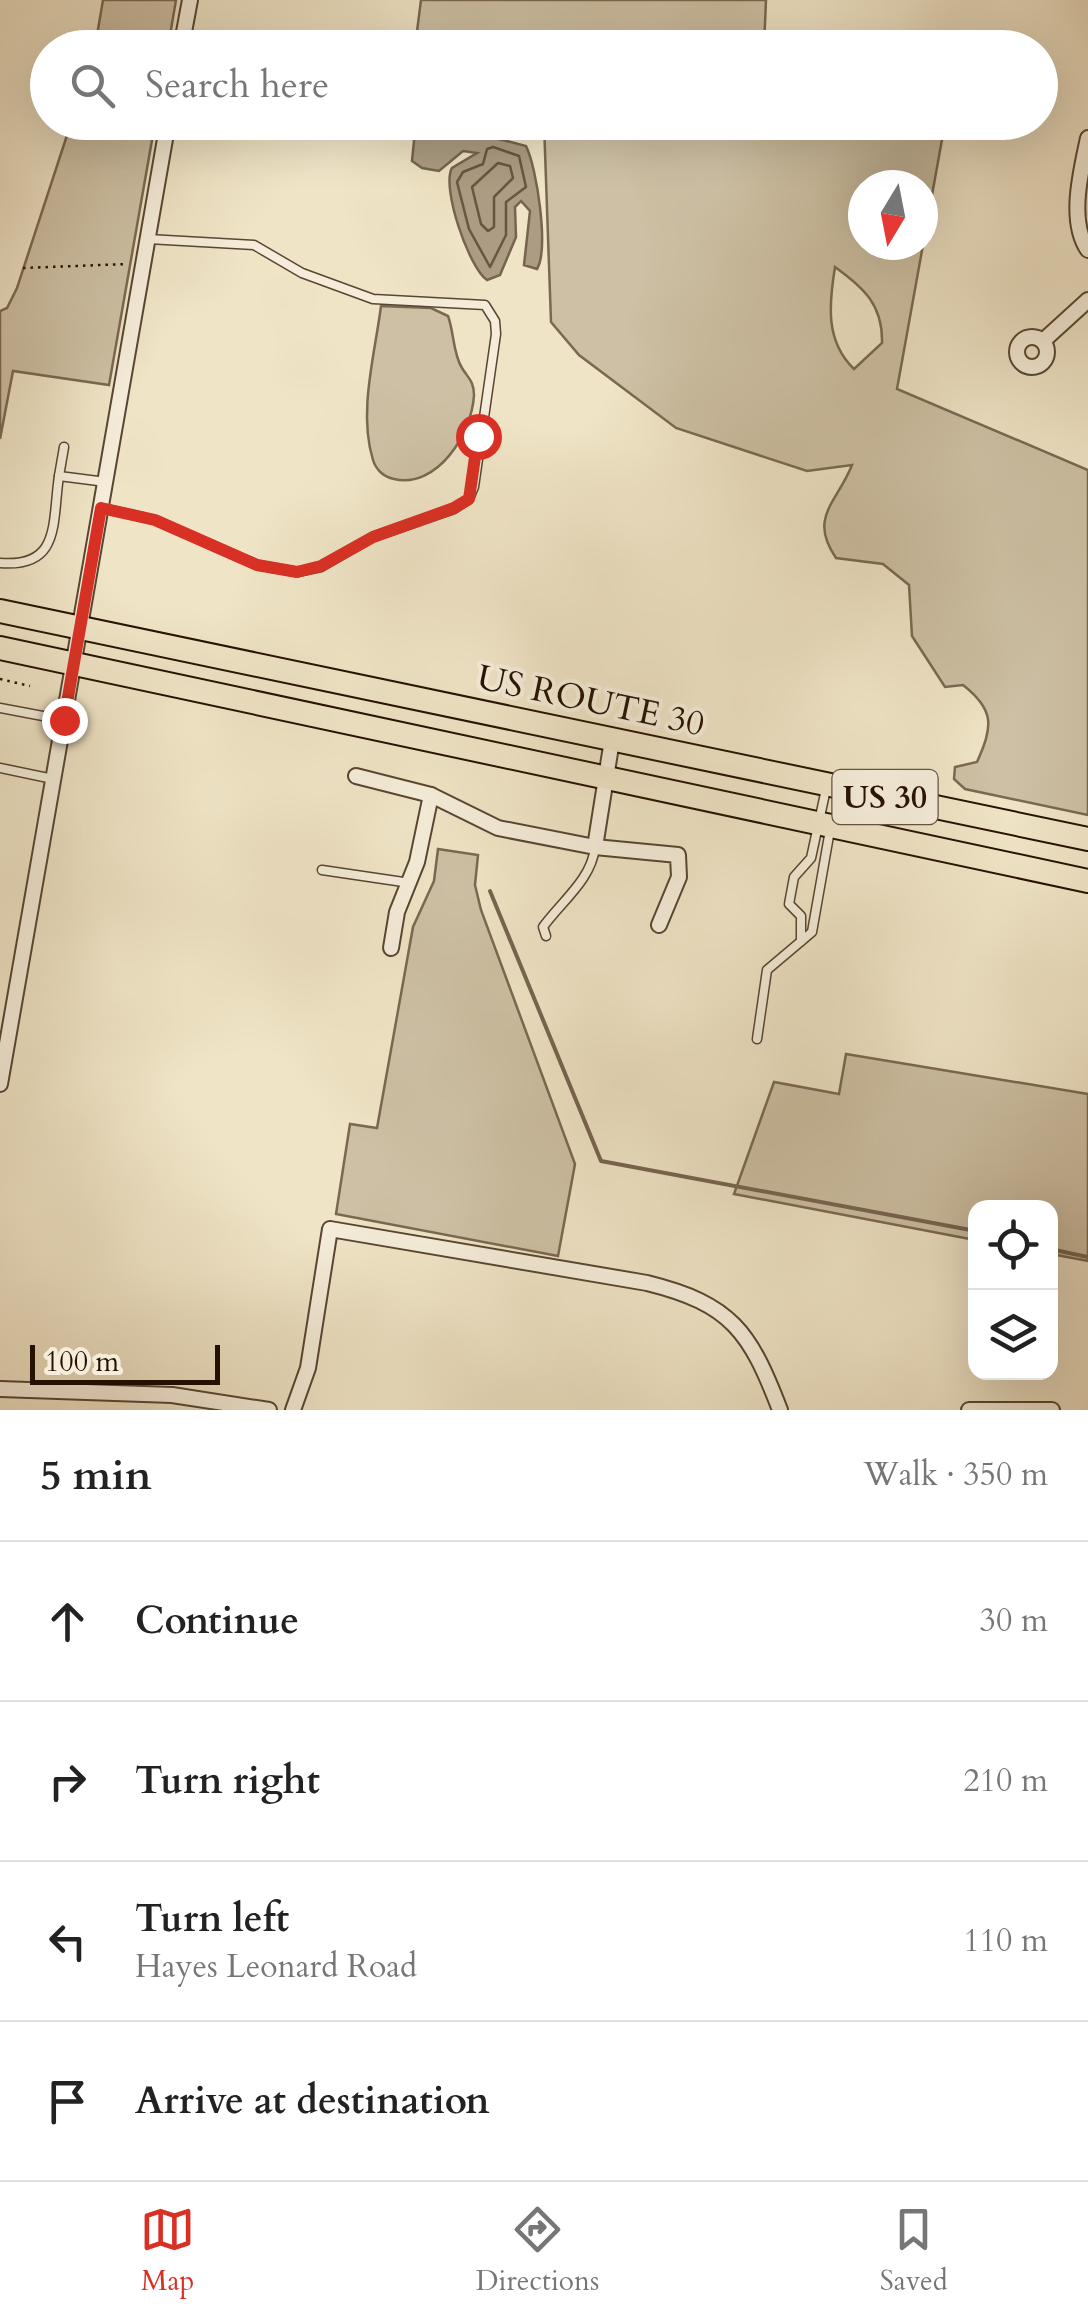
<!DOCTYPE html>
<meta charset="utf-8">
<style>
:root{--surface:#fff;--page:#f6f6f6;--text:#222;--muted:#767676;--line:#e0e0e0;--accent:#d93025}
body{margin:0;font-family:Cardo,serif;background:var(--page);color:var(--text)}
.controls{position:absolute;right:30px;bottom:30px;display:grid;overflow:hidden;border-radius:20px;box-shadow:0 10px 40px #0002}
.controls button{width:90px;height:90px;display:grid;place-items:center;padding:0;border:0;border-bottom:2px solid var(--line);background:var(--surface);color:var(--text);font:50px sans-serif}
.compass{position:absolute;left:848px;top:170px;width:90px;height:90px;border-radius:50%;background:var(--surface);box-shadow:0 10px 40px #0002;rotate:190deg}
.scale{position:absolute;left:30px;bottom:25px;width:190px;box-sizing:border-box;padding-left:10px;border:5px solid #261100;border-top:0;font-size:28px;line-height:35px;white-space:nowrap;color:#261100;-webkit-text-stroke:8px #f5edda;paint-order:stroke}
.stop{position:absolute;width:30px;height:30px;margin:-22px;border:8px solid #d93025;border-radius:50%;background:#fff}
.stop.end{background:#d93025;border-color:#fff;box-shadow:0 2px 10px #0008}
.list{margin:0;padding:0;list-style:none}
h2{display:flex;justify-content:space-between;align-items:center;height:130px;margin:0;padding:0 40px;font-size:42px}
h2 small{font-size:32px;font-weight:400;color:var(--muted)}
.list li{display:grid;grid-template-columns:65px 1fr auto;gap:30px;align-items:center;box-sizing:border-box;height:160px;padding:0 40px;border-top:2px solid var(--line)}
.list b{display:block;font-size:38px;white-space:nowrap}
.list p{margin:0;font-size:32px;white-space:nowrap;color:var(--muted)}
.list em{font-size:32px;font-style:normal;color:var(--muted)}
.icon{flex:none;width:55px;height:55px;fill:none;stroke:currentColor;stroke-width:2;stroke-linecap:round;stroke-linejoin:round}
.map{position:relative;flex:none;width:1088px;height:1410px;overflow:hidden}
.search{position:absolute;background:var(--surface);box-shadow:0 10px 40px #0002;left:30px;right:30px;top:30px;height:110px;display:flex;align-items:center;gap:25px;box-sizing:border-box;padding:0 35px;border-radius:55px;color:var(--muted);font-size:38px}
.sheet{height:770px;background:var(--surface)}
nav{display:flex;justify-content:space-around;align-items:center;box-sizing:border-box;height:140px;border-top:2px solid var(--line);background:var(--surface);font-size:28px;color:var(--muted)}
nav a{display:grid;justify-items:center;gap:5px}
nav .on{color:var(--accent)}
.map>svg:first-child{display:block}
.green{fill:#cdc0a4;stroke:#7a6852;stroke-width:2.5;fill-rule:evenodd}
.water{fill:#ab9c83;stroke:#76644f;stroke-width:2.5}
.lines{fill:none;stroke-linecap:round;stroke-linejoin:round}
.shore{stroke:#685642;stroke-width:2.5}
.stream{stroke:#76644f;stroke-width:4}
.service-casing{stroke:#584632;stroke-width:11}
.minor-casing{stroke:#584632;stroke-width:18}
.trunk-casing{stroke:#261100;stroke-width:26}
.path{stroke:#261100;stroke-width:2.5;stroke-dasharray:2.5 5;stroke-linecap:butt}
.service{stroke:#f5edda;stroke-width:8}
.minor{stroke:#f5edda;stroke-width:14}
.trunk{stroke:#efe4c6;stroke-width:22}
.route{stroke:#d93025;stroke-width:12}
.labels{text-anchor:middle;stroke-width:8;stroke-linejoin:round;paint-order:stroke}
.shield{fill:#f5edda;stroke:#645341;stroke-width:2.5}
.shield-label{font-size:32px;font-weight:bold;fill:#261100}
.street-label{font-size:35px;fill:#261100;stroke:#f5edda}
</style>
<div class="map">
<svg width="1088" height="1410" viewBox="0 0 1088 1410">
<rect width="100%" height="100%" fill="#efe4c6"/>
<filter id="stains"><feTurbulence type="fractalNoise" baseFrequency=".002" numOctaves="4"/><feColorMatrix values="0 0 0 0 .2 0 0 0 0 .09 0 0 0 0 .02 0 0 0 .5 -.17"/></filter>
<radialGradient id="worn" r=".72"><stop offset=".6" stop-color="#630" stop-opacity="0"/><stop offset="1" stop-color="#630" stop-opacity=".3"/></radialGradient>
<g class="green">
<polygon points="103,0 176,0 168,47 95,47"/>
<polygon points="421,0 766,0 764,47 415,47"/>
<polygon points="71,123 155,123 109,385 13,371 0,439 0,311 7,308 17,288"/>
<path d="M544 123H945L897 389 1088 470V815L965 789 954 779 955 767 977 762C993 726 995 710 963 685L945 687 912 636 909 585 883 564 836 558C808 517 837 503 852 465L807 471 676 428 579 355 551 322ZM863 185H923V245H863ZM835 267C864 288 883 305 882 343L854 369C825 341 829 304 835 267Z"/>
<path d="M381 306 431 308 448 316C454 332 453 354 462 368 468 378 474 381 474 395 472 434 437 489 394 479 384 477 376 470 373 460 358 412 375 354 381 306Z"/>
<polygon points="438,849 478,855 475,885 481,910 575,1164 558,1256 336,1214 350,1124 377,1128 413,927 434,881"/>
<polygon points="846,1054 1088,1094 1088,1261 1051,1254 1050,1208 976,1208 975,1240 734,1194 774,1082 839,1094"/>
</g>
<path class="water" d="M424 129 472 132 526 146C537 168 549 249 537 269L524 265 530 211 521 201 515 207 516 237 500 275 487 280C469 268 441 187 452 168L477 153 463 151 439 171 422 168 412 161 415 131Z"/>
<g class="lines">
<g class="shore">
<polygon points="493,147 519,156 526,187 506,202 506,235 490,267 469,229 457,182 463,172 483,164 487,149"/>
<polygon points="498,163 510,166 513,178 494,197 494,227 488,231 481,224 472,187"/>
</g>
<g class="stream">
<polyline points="490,891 601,1161 976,1231"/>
<polyline points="1050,1249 1088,1257"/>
</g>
<g class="service-casing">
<g id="service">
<polyline points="59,476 64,447"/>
<polyline points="102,508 155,520 257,565 297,572 321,567 373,537 454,509 469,499 474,487 496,334 495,321 485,305 373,299 302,273 254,245 148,239"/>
<path d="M0 563C61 568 52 523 59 476L106 482"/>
<polyline points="0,708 64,720"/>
<polyline points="0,768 53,779"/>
<polyline points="322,870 410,883"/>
<path d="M546 936 543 927C561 902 592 879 595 847"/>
<polyline points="801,941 801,916 789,904 794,877 811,858 826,789"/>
<polyline points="757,1039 767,970 812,932 830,830"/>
</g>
</g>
<g class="minor-casing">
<g id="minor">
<polyline points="181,48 190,0"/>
<path d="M1088 138C1081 171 1068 221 1088 250"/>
<circle cx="1032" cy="352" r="15"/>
<polyline points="1043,341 1088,300"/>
<polyline points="356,776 431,795 498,828 595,847 678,855 679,877 659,925"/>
<polyline points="595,847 612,740"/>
<polyline points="391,948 397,912 417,862 431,795"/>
<polyline points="0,1084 168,122"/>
<polyline points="0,1389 172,1395 269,1410"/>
<path d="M293 1410 308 1368 330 1229 647 1283C732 1304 750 1332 780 1410"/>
<polyline points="969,1410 1052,1410"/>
</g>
</g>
<g class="trunk-casing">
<g id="trunk">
<polyline points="0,611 1088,839"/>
<polyline points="0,648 1088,881"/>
</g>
</g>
<g class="path">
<polyline points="23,268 127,264"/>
<polyline points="0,679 30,686"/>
</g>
<use href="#service" class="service"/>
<use href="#minor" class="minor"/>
<use href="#trunk" class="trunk"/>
</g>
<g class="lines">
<polyline class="route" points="64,720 101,508 155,520 257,565 297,572 321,566 373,537 454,508 469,499 478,436"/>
</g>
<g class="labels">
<rect class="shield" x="832.5" y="770" width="105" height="54" rx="8"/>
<g class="shield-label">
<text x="885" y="808">US 30</text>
</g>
<g class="street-label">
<text transform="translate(591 700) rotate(12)" y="12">US ROUTE 30</text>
</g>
</g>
<rect width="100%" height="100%" filter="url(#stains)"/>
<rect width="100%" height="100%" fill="url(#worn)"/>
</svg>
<div class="controls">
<button><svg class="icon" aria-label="locate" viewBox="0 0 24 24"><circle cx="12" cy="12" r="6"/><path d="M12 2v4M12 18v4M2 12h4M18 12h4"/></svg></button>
<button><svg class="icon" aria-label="layers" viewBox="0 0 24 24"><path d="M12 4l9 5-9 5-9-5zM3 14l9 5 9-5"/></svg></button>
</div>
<svg class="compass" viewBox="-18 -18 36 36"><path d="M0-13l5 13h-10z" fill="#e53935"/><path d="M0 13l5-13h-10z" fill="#767676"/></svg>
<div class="scale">100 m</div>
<div class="stop" style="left:478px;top:436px"></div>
<div class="stop end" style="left:64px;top:720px"></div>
<div class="search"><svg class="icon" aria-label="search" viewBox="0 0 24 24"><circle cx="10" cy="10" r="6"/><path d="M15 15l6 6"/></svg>Search here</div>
</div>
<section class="sheet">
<h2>5 min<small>Walk · 350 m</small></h2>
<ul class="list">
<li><svg class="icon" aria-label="ahead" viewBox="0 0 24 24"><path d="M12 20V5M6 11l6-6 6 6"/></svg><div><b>Continue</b></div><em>30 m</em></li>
<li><svg class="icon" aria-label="right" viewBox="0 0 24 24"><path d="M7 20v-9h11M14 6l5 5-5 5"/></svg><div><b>Turn right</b></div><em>210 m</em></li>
<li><svg class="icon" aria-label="left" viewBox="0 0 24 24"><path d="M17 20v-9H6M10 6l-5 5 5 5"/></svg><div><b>Turn left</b><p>Hayes Leonard Road</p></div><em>110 m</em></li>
<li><svg class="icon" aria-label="arrive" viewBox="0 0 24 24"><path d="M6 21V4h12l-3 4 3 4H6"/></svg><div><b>Arrive at destination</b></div></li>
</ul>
</section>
<nav>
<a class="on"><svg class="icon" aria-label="map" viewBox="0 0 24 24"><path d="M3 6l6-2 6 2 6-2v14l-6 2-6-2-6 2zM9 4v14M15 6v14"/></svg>Map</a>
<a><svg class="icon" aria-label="directions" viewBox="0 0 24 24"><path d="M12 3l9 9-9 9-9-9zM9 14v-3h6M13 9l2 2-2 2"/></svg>Directions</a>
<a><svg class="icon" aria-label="saved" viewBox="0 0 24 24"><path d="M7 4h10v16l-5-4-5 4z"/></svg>Saved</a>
</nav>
